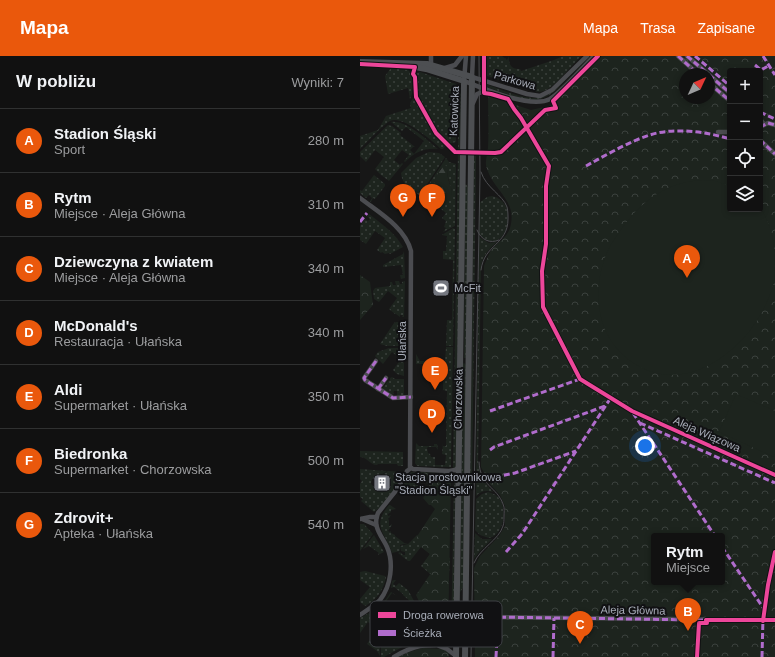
<!DOCTYPE html>
<html lang="pl">
<meta charset="utf-8">
<style>
:root{--surface:#111;--page:#1a1a1a;--text:#f1f3f6;--muted:#9c9d9f;--line:#303131;--accent:#ea580c}
body{margin:0;font-family:Helvetica,sans-serif;background:var(--page);color:var(--text)}
.controls{position:absolute;right:12px;top:12px;display:grid;overflow:hidden;border-radius:4px;box-shadow:0 2px 6px #0003}
.controls button{width:36px;height:36px;display:grid;place-items:center;padding:0;border:0;border-bottom:1px solid var(--line);background:var(--surface);color:var(--text);font:20px sans-serif}
.compass{position:absolute;left:319px;top:12px;width:36px;height:36px;border-radius:50%;background:var(--surface);box-shadow:0 2px 6px #0003;rotate:46deg}
.you{position:absolute;left:285px;top:390px;width:14px;height:14px;margin:-10px;border:3px solid #fff;border-radius:50%;background:#1a73e8;box-shadow:0 0 0 6px #1a73e833}
.badge{display:grid;place-items:center;width:26px;height:26px;border-radius:50%;background:var(--accent);color:#fff;font-size:13px;font-weight:700}
.pin{position:absolute;translate:-50% -33px;filter:drop-shadow(0 1px 2px #0008)}
.pin::after{content:'';position:absolute;top:21px;width:14px;height:12px;background:inherit;clip-path:polygon(0 0,100% 0,50% 100%)}
.popup{position:absolute;left:291px;top:477px;width:74px;height:52px;box-sizing:border-box;display:grid;place-content:center;border-radius:4px;background:var(--surface);filter:drop-shadow(0 1px 3px #0005);font-size:13px;white-space:nowrap;color:var(--muted)}
.popup b{font-size:15px;color:var(--text)}
.popup::after{content:'';position:absolute;left:50%;top:100%;margin-left:-8px;border:8px solid transparent;border-top-color:var(--surface)}
.list{margin:0;padding:0;list-style:none}
h2{display:flex;justify-content:space-between;align-items:center;height:52px;margin:0;padding:0 16px;font-size:17px}
h2 small{font-size:13px;font-weight:400;color:var(--muted)}
.list li{display:grid;grid-template-columns:26px 1fr auto;gap:12px;align-items:center;box-sizing:border-box;height:64px;padding:0 16px;border-top:1px solid var(--line)}
.list b{display:block;font-size:15px;white-space:nowrap}
.list p{margin:0;font-size:13px;white-space:nowrap;color:var(--muted)}
.list em{font-size:13px;font-style:normal;color:var(--muted)}
.icon{flex:none;width:22px;height:22px;fill:none;stroke:currentColor;stroke-width:2;stroke-linecap:round;stroke-linejoin:round}
.map{position:relative;flex:none;width:415px;height:601px;overflow:hidden}
header{display:flex;align-items:center;gap:24px;box-sizing:border-box;height:56px;padding:0 20px;background:var(--accent);color:#fff}
header strong{font-size:19px}
nav{display:flex;gap:22px;margin-inline-start:auto;font-size:14px}
main{display:flex}
aside{flex:1;background:var(--surface)}
.map>svg:first-child{display:block}
.grass{fill:url(#grass-dots);fill-rule:evenodd}
.forest{fill:url(#forest-firs)}
.park{fill:url(#park-crowns);fill-rule:evenodd}
.pitch{fill:#1d241e}
.lines{fill:none;stroke-linecap:round;stroke-linejoin:round}
.minor{stroke:#4b4c50;stroke-width:4.5}
.major{stroke:#4d4f52;stroke-width:6}
.tram{stroke:#4b4c4f;stroke-width:1}
.quiet{stroke:#b06ccc;stroke-width:3;stroke-dasharray:6 3;stroke-linecap:butt}
.cycleway-casing{stroke:#111113;stroke-width:6}
.cycleway{stroke:#ed469a;stroke-width:4}
.labels{text-anchor:middle;stroke-width:4;stroke-linejoin:round;paint-order:stroke}
.street-label{font-size:11px;fill:#a8adb8;stroke:#111113}
.poi-label{font-size:11px;fill:#a8adb8;stroke:#111113;text-anchor:start}
.key{fill:#111113;stroke:#3e4045;stroke-width:1}
.key-label{font-size:11px;fill:#a8adb8}
</style>
<header>
<strong>Mapa</strong>
<nav><a>Mapa</a><a>Trasa</a><a>Zapisane</a></nav>
</header>
<main>
<aside>
<h2>W pobliżu<small>Wyniki: 7</small></h2>
<ul class="list">
<li><span class="badge">A</span><div><b>Stadion Śląski</b><p>Sport</p></div><em>280 m</em></li>
<li><span class="badge">B</span><div><b>Rytm</b><p>Miejsce · Aleja Główna</p></div><em>310 m</em></li>
<li><span class="badge">C</span><div><b>Dziewczyna z kwiatem</b><p>Miejsce · Aleja Główna</p></div><em>340 m</em></li>
<li><span class="badge">D</span><div><b>McDonald's</b><p>Restauracja · Ułańska</p></div><em>340 m</em></li>
<li><span class="badge">E</span><div><b>Aldi</b><p>Supermarket · Ułańska</p></div><em>350 m</em></li>
<li><span class="badge">F</span><div><b>Biedronka</b><p>Supermarket · Chorzowska</p></div><em>500 m</em></li>
<li><span class="badge">G</span><div><b>Zdrovit+</b><p>Apteka · Ułańska</p></div><em>540 m</em></li>
</ul>
</aside>
<div class="map">
<svg width="415" height="601" viewBox="0 0 415 601">
<defs>
<pattern id="grass-dots" width="8" height="8" patternUnits="userSpaceOnUse"><rect width="8" height="8" fill="#1d241e"/><path d="M2 2h.1M6 6h.1" fill="none" stroke="#3b413d" stroke-width="1.8" stroke-linecap="round"/></pattern>
<pattern id="forest-firs" width="22" height="20" patternUnits="userSpaceOnUse"><rect width="22" height="20" fill="#1d241e"/><path d="M5 1l3.5 6h-7zM16 11l3.5 6h-7z" fill="#3b413d"/></pattern>
<pattern id="park-crowns" width="20" height="18" patternUnits="userSpaceOnUse"><rect width="20" height="18" fill="#1d241e"/><path d="M2 6a3 3 0 1 1 6 0M12 15a3 3 0 1 1 6 0" fill="none" stroke="#3b413d"/></pattern>
</defs>
<rect width="100%" height="100%" fill="#171717"/>
<g class="grass">
<path d="M126 0H142L147 4 149 0C148 7 151 14 160 13L161 15 194 4 203 0H221C213 8 196 29 186 34 181 37 173 36 168 32L127 20Z"/>
<path d="M230 0H231C218 13 193 45 173 44 158 43 141 35 126 31V28C139 33 160 42 174 42 194 43 216 14 230 0Z"/>
<path d="M31 12 48 14C54 19 54 37 50 43L48 32 28 38 25 20Z"/>
<polygon points="60,16 96,28 96,86 88,88 76,75 58,42 56,36 56,17"/>
<polygon points="99,28 101,33 96,411 93,413"/>
<path d="M55 39 76 78 86 89 83 93H81C72 85 43 59 30 65 24 68 6 87 0 93V80L18 74 26 60 51 52 50 47Z"/>
<path d="M31 66C46 64 67 84 78 93 64 92 55 96 45 106L44 105 49 99 42 94 34 104 40 109 42 107 43 108 29 125 21 119 15 113 24 101 15 94 6 106 0 100V96L28 69 32 70 41 77 40 79 55 91H53L50 94 54 98 64 85 46 71 42 75Z"/>
<path d="M69 96 79 97 85 101 64 133 59 139C50 132 42 129 41 117L56 102Z"/>
<polygon points="114,100 116,100 112,432 110,435"/>
<path d="M86 102 89 106 96 108 95 170 83 176 86 172 84 171 86 165 82 162 86 157 69 143 67 131ZM81 112 88 114C85 125 101 140 83 146L71 136 76 122Z"/>
<polygon points="14,119 25,128 25,130 15,143 13,142 11,146 10,145 12,142 9,139 6,142 0,137 0,134 2,135"/>
<polygon points="105,128 107,129 109,134 106,302 104,302"/>
<path d="M132 140C163 146 144 206 119 178V147L127 141Z"/>
<path d="M9 158C22 168 35 177 43 191L30 198 29 197 25 198 22 196 21 197 17 194 25 182 15 175 6 188 0 184V170L5 163 8 165 10 163 7 160Z"/>
<polygon points="93,172 95,173 93,290 86,290 87,264 92,264 93,204 83,203 83,195 86,195 87,180 82,179"/>
<path d="M119 181 129 187 137 186C129 193 123 199 121 210L118 408 122 423 133 436C126 434 121 435 116 440Z"/>
<polygon points="44,195 45,222 41,223 40,219 43,219 41,209 23,211 23,209 43,198"/>
<polygon points="35,225 39,225 40,228 42,228 42,226 45,225 44,261 42,261 43,259 40,259 40,261 36,258 35,258 29,253 37,242 28,235 19,246 14,243 13,235 15,232 30,230 30,226 32,226 33,229 36,229"/>
<polygon points="36,266 44,266 44,290 27,290 20,288 34,267"/>
<polygon points="86,291 93,291 91,411 57,410 55,407 56,387 59,390 74,390 74,388 77,388 78,394 76,391 68,391 67,392 68,397 70,398 71,401 75,401 75,409 85,409 86,399 82,398 83,387 83,390 86,390 87,335 83,334 83,316 66,314 63,308 56,308 56,298 60,305 85,305"/>
<polygon points="29,292 44,292 44,320 37,318 33,314 41,303 32,296 23,308 15,300 18,296"/>
<polygon points="104,307 106,309 103,532 100,536 103,308"/>
<path d="M32 321 35 323H44V340L37 339V335H34L33 339 22 333C25 330 26 326 30 324V322Z"/>
<path d="M0 395 43 396V410H38L37 408H18L17 409C10 409 7 401 0 401Z"/>
<path d="M0 413 27 415 14 423H12L11 428 13 430H31V423H15L28 415 42 416V419H43C36 433 26 448 14 456L1 445 3 443 0 441V428L2 425 0 423Z"/>
<polygon points="51,416 54,416 73,429 77,449 69,449 63,442 71,431 63,424 52,437 44,432 43,429"/>
<polygon points="91,417 95,422 94,553 91,582 94,427"/>
<path d="M128 436C131 437 135 438 137 440 148 449 145 479 129 482L120 479 115 474 116 443 122 438Z"/>
<path d="M29 449H30L36 453 31 454V456L28 458V460L31 459 28 463 29 464V470H30L32 468V469L28 475 30 476 31 475V477L35 479V480L43 486 44 487H48L40 489V495L32 497C25 475 11 471 29 449Z"/>
<polygon points="0,468 4,468 13,478 0,495"/>
<polygon points="115,477 122,483 132,483 120,495 114,503"/>
<polygon points="14,479 24,496 18,499 19,497 9,490 3,493"/>
<polygon points="57,479 90,502 89,518 76,523 61,510 70,498 61,491 50,505 48,505 38,497 40,496 43,499 45,499 45,496 41,495 40,490 48,488"/>
<path d="M5 515 25 520 26 521C24 533 16 545 5 550L0 546V543L10 531 0 524V516Z"/>
<polygon points="34,524 36,524 33,528 36,530 39,527 48,534 60,556 56,560 54,559 56,555 48,549 51,546 43,539 43,538 34,531 31,532 32,525"/>
<path d="M31 536 37 540 32 537 16 559C23 579 49 595 65 573L55 565 61 558 66 567 65 583 64 585C59 585 53 588 48 588 38 589 12 566 13 556L24 546Z"/>
<polygon points="9,557 19,572 20,600 17,595 7,588 17,573 8,566 0,577 0,562"/>
<polygon points="21,573 35,584 46,589 24,601 21,601"/>
</g>
<path class="forest" d="M86 109 88 112C88 115 87 119 88 122 90 131 98 142 83 146L77 140 72 139C71 131 78 113 86 109Z"/>
<g class="park">
<path d="M239 0H415V601H115L114 512 120 500 139 480 145 470V450L140 439 130 428 121 411 124 210C126 205 128 200 130 196 136 187 147 182 150 172 158 145 134 135 127 113 124 105 128 99 128 92 129 75 128 57 128 40L171 54 189 50 192 48 195 43ZM370 15H400V153H370ZM325 18H349V42H325ZM294 480H362V526H294Z"/>
<polygon points="0,219 10,226 13,249 0,264"/>
<polygon points="58,416 88,417 91,420 88,580 83,583 77,582 56,539 71,517 62,510 70,498 54,485 75,453 64,442 72,431 63,424"/>
<polygon points="63,592 83,593 89,596 89,601 38,601 52,595"/>
</g>
<g class="pitch">
<path d="M342 124 355 125 370 130V153H400L403 156C415 178 415 195 415 220 414 229 410 240 406 248 383 298 321 343 269 304 254 292 243 276 240 256 236 232 240 205 254 184 276 150 300 127 342 124Z"/>
<polygon points="376,338 415,355 415,398 414,401 359,376"/>
</g>
<g class="lines">
<g class="minor">
<path d="M106 0 104 25C124 33 171 53 190 43 203 35 223 11 234 0"/>
<polyline points="113,0 112,21 167,38 180,40 192,34 227,0"/>
<polyline points="318,0 338,18"/>
<polyline points="327,0 348,18"/>
<polyline points="69,12 71,8 71,0"/>
<polyline points="85,12 95,9 102,0"/>
<polyline points="349,19 370,37"/>
<polyline points="349,27 370,45"/>
<polyline points="113,47 117,38 127,34"/>
<polyline points="400,63 404,68"/>
<polyline points="400,71 408,67 415,69"/>
<polyline points="358,76 370,76"/>
<polyline points="400,84 415,98"/>
<path d="M0 142C18 156 45 171 51 195L50 411 53 413 89 415 95 414 99 411"/>
<polyline points="16,305 4,322 5,324 33,342 51,341"/>
<polyline points="18,333 26,322"/>
<polyline points="0,463 10,461 17,461"/>
<polyline points="2,463 16,469"/>
<path d="M0 559C7 554 14 550 20 544 31 530 34 507 27 491 22 480 12 471 18 457L38 432 47 415 51 412"/>
<polyline points="131,561 415,564"/>
<polyline points="79,590 87,593 96,600"/>
<path d="M34 601C42 596 51 592 60 590 76 588 83 592 96 580"/>
</g>
<g class="major">
<polyline points="0,6 67,8 112,21 105,601"/>
<polyline points="50,10 66,13 104,25 96,601"/>
</g>
<g class="tram">
<path d="M121 116C126 132 143 139 147 151 148 155 148 159 148 163 148 189 124 188 121 214"/>
<path d="M117 174C121 184 130 188 139 184"/>
<path d="M114 507C120 492 139 484 143 470 144 467 144 464 144 461 144 457 145 452 143 448 137 431 120 430 119 406"/>
<polyline points="111,601 120,120 119,0"/>
</g>
<g class="quiet">
<polyline points="318,0 338,18"/>
<polyline points="327,0 348,18"/>
<polyline points="335,0 370,30"/>
<polyline points="403,0 415,19"/>
<polyline points="395,9 401,14 408,10"/>
<polyline points="349,19 370,37"/>
<polyline points="349,27 370,45"/>
<polyline points="400,56 415,63"/>
<polyline points="400,71 408,67 415,69"/>
<polyline points="400,84 415,98"/>
<path d="M226 110C246 99 268 86 290 79 313 71 348 76 370 83"/>
<polyline points="0,166 7,157"/>
<polyline points="16,305 4,322 5,324 33,342 51,341"/>
<polyline points="18,333 26,322"/>
<polyline points="130,355 220,323"/>
<polyline points="273,357 355,480"/>
<polyline points="280,367 415,427"/>
<polyline points="130,394 134,391 245,350"/>
<polyline points="135,421 155,417 216,395"/>
<polyline points="362,491 404,553"/>
<polyline points="146,496 162,478 250,343"/>
<polyline points="131,561 343,564"/>
<polyline points="136,601 138,561"/>
<polyline points="193,601 194,562"/>
<polyline points="402,601 403,561"/>
</g>
<g class="cycleway-casing">
<g id="cycleway">
<polyline points="124,0 124,37 131,38 148,43 154,53 161,62 189,110 186,130 186,188 182,215 183,251 220,323 272,355 415,419"/>
<polyline points="0,8 55,11 53,18 55,21 56,41 76,77 95,96 135,97 141,96 185,54 196,52 193,45 238,0"/>
<polyline points="403,565 408,529 415,496"/>
<polyline points="337,601 339,567 347,567 346,564 415,564"/>
</g>
</g>
<use href="#cycleway" class="cycleway"/>
</g>
<defs>
<g id="stadium-square" transform="scale(0.9)"><rect x="-9" y="-9" width="18" height="18" rx="4" fill="#757880" stroke="#111113"/><path d="M0-5a6.5 5 0 1 0 0 10a6.5 5 0 1 0 0-10ZM-3.5-1.8h7v3.6h-7Z" fill="#fff"/></g>
<g id="building-square" transform="scale(0.9)"><rect x="-9" y="-9" width="18" height="18" rx="4" fill="#757880" stroke="#111113"/><path d="M-4-6H4V6H1V3H-1V6H-4ZM-2.5-4.3h1.7v1.8h-1.7ZM.8-4.3h1.7v1.8H.8ZM-2.5-1h1.7V.8h-1.7ZM.8-1h1.7V.8H.8Z" fill="#fff"/></g>
</defs>
<g fill-rule="evenodd">
<use href="#stadium-square" x="81" y="232"/>
<use href="#building-square" x="22" y="427"/>
</g>
<g class="labels">
<g class="street-label">
<text transform="translate(155 24) rotate(16)" y="4">Parkowa</text>
<text transform="translate(94 55) rotate(-88)" y="4">Katowicka</text>
<text transform="translate(42 285) rotate(-90)" y="4">Ułańska</text>
<text transform="translate(98 343) rotate(-89)" y="4">Chorzowska</text>
<text transform="translate(347 378) rotate(24)" y="4">Aleja Wiązowa</text>
<text transform="translate(273 554) rotate(1)" y="4">Aleja Główna</text>
</g>
<g class="poi-label">
<text x="94" y="236">McFit</text>
<text x="35" y="425">Stacja prostownikowa<tspan x="35" dy="13">"Stadion Śląski"</tspan></text>
</g>
</g>
<rect x="10" y="545" width="132" height="46" rx="6" class="key"/>
<rect x="18" y="556" width="18" height="6" fill="#ed469a"/>
<rect x="18" y="574" width="18" height="6" fill="#b06ccc"/>
<g class="key-label">
<text x="43" y="563">Droga rowerowa</text>
<text x="43" y="581">Ścieżka</text>
</g>
</svg>
<div class="controls">
<button>+</button>
<button>−</button>
<button><svg class="icon" aria-label="locate" viewBox="0 0 24 24"><circle cx="12" cy="12" r="6"/><path d="M12 2v4M12 18v4M2 12h4M18 12h4"/></svg></button>
<button><svg class="icon" aria-label="layers" viewBox="0 0 24 24"><path d="M12 4l9 5-9 5-9-5zM3 14l9 5 9-5"/></svg></button>
</div>
<svg class="compass" viewBox="-18 -18 36 36"><path d="M0-13l5 13h-10z" fill="#e53935"/><path d="M0 13l5-13h-10z" fill="#9c9d9f"/></svg>
<div class="you"></div>
<div class="pin badge" style="left:327px;top:222px">A</div>
<div class="pin badge" style="left:328px;top:575px">B</div>
<div class="popup"><b>Rytm</b>Miejsce</div>
<div class="pin badge" style="left:220px;top:588px">C</div>
<div class="pin badge" style="left:72px;top:377px">D</div>
<div class="pin badge" style="left:75px;top:334px">E</div>
<div class="pin badge" style="left:72px;top:161px">F</div>
<div class="pin badge" style="left:43px;top:161px">G</div>
</div>
</main>
